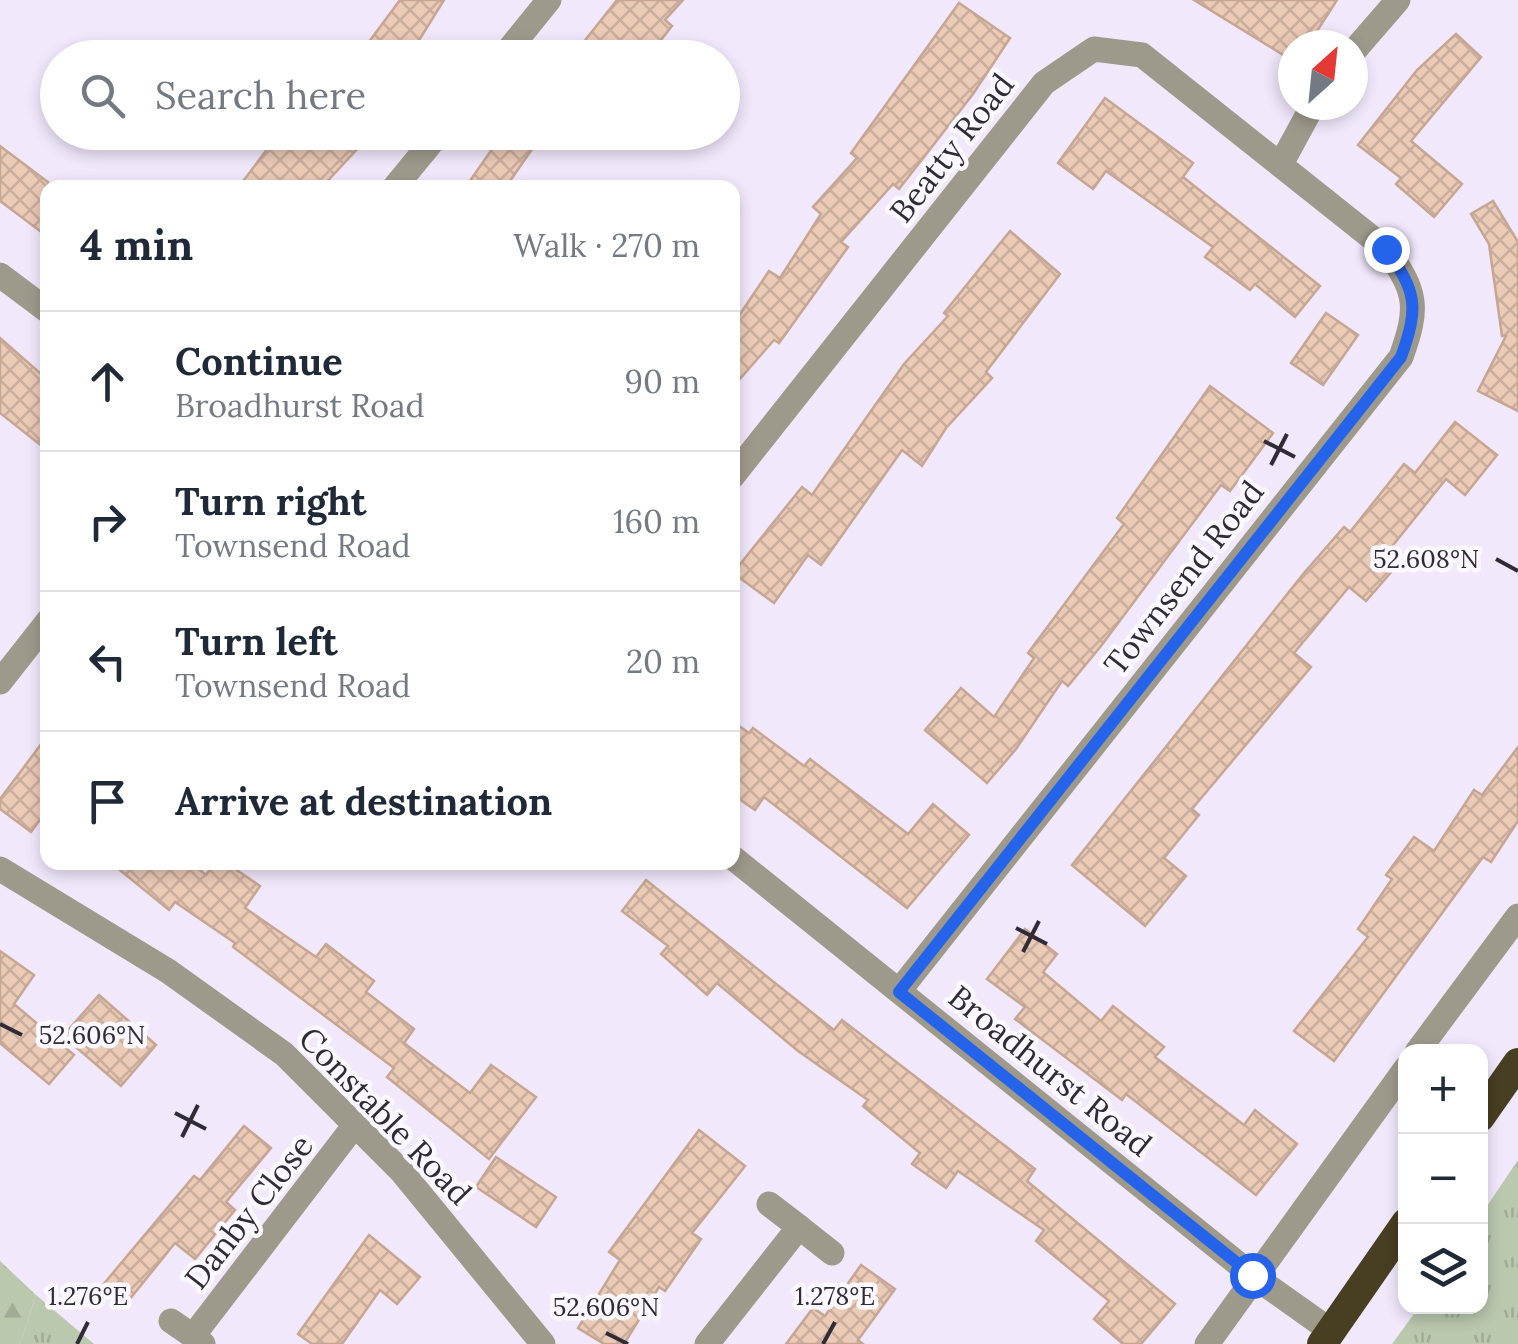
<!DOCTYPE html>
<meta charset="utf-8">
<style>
:root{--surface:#fff;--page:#f6f6f7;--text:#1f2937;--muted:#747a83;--line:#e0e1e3}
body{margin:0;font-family:Lora,serif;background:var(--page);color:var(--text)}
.controls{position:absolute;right:30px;bottom:30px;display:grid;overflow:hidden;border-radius:20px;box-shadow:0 5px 15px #0003}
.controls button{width:90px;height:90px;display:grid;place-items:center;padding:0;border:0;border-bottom:2px solid var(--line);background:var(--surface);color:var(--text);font:50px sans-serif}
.compass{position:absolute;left:1278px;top:30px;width:90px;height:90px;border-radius:50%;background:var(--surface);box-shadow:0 5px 15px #0003;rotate:27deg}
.stop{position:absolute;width:30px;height:30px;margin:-22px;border:8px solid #2563eb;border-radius:50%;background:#fff}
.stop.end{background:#2563eb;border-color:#fff;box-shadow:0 2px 10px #0008}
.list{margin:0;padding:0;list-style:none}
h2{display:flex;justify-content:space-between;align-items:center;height:130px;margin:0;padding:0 40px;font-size:42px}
h2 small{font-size:32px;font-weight:400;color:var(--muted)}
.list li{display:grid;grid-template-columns:65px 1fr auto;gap:30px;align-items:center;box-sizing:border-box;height:140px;padding:0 40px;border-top:2px solid var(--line)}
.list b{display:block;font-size:38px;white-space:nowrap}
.list p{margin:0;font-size:32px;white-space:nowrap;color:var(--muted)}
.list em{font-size:32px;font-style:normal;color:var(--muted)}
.icon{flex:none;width:55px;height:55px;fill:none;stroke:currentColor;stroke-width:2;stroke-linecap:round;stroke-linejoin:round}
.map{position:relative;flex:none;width:1518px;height:1344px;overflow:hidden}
.search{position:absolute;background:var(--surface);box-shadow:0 5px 15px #0003;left:40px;top:40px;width:700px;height:110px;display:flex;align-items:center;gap:25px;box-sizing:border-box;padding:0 35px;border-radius:55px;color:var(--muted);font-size:38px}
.panel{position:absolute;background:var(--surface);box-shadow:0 5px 15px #0003;left:40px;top:180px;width:700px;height:690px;border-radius:20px}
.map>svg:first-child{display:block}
.grass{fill:url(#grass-tufts)}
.forest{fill:url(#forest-firs)}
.building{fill:url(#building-cross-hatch);stroke:#c6a693;stroke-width:2.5}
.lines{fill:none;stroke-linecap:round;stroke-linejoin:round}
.street{stroke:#9e9a8b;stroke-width:25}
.highway{stroke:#483e21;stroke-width:30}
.route{stroke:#2563eb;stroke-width:12}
.ticks{fill:none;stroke:#312b37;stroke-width:4}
.labels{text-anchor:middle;stroke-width:9;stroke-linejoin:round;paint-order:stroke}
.street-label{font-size:32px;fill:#312b37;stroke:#fbf8ff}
.ticks-label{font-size:25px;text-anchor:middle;fill:#312b37;stroke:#fbf8ff;stroke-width:9;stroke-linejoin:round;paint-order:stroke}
</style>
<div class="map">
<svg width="1518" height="1344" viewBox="0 0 1518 1344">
<defs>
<pattern id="grass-tufts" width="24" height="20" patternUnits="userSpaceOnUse" patternTransform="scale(2.5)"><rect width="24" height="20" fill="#bac8ae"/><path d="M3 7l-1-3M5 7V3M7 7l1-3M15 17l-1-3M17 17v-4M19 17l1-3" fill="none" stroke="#a0ac96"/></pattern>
<pattern id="forest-firs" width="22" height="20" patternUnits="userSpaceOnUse" patternTransform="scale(2.5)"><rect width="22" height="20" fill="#bac8ae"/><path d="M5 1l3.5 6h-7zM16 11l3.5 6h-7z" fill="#a0ac96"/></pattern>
<pattern id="building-cross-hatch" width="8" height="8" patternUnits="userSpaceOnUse" patternTransform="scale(2.5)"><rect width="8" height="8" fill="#ebcab6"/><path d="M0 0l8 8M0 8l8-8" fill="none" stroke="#caae9d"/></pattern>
</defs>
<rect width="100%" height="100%" fill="#f1e8fc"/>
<g class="grass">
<polygon points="1518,1160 1518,1344 1392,1344 1419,1307 1480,1306 1481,1215"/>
<polygon points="36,1295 94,1344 20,1344"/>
</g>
<polygon class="forest" points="0,1261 36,1295 20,1344 0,1344"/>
<g class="building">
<polygon points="400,0 444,0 408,58 357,58"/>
<polygon points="617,0 683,0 665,20 672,26 647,58 571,58"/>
<polygon points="1194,0 1337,0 1308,45 1293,45 1293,61"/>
<polygon points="959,3 1010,38 973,94 899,189 893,184 841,242 848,247 779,343 774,340 732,388 732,326 769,271 780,278 821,214 813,207 857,158 851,153"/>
<polygon points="1456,34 1481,57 1411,141 1462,184 1434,217 1396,184 1401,178 1358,145 1417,70"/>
<polygon points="1105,98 1193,163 1183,177 1320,286 1295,317 1255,284 1250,290 1205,257 1213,247 1106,171 1093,189 1058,163"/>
<polygon points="280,132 373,132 321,188 238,188"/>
<polygon points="504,132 544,132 505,188 465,188"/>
<polygon points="0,146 48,182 48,237 0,201"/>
<polygon points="1493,201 1518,242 1518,411 1478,391 1506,336 1502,336 1489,244 1471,214"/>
<polygon points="1010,231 1060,274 986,372 992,378 946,428 922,466 902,450 821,565 808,555 774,603 733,573 802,487 812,495 904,364 948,316 944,313"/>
<polygon points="1326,313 1358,335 1323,385 1291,363"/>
<polygon points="0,338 48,380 48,451 0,413"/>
<polygon points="1210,386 1273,433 1230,491 1221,485 1101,646 1068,686 1062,681 1016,749 987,783 925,730 961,688 994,717 1034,658 1028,653 1124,524 1117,518"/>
<polygon points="1455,422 1497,455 1465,495 1446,479 1382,559 1394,569 1366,601 1349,587 1294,653 1311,667 1192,809 1199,815 1164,858 1186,876 1145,926 1072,865 1304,573 1344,527 1350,532 1404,464 1415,473"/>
<polygon points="732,721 749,733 753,728 804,766 810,759 908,834 933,804 969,835 907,908 764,797 755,810 732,794"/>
<polygon points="48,735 48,809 31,832 0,809 0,799"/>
<polygon points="1518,747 1518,821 1491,862 1483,857 1334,1061 1294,1031 1368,937 1358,929 1392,879 1386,875 1414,837 1434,851 1474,790 1482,795"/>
<polygon points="110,862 190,862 206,875 215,862 225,862 260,886 245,908 316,957 326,944 374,981 366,992 414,1029 404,1043 470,1093 491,1065 536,1097 489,1159 387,1077 394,1068 233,947 235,943 175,902 169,910"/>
<polygon points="646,880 834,1030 842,1020 1035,1169 1027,1181 1175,1304 1141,1344 1123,1344 1094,1319 1109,1301 1036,1241 1044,1230 958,1171 946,1188 912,1164 920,1153 863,1106 868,1100 798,1051 717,983 707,995 661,954 668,946 622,911"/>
<polygon points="1025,929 1057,954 1043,972 1101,1021 1113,1006 1164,1047 1155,1057 1244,1125 1255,1110 1297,1144 1256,1195 1126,1094 1122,1100 1015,1019 1025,1007 987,979"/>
<polygon points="0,951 34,975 14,1004 74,1055 49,1084 0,1043"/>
<polygon points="99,995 156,1045 121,1086 63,1036"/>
<polygon points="244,1126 271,1148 226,1202 235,1210 195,1259 175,1243 125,1305 102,1286 194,1176 200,1180"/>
<polygon points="699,1130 745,1166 692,1233 701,1239 665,1291 659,1287 624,1344 604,1344 578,1328 620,1260 609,1252"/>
<polygon points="496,1157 556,1197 536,1227 476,1187"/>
<polygon points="369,1235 420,1277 397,1304 380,1290 342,1344 312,1344 298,1334"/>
<polygon points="861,1265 895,1289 858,1340 863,1344 786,1344 813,1308 825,1316"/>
</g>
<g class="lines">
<g class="street">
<polyline points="1353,52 1398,0"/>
<polyline points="502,58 549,0"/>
<polyline points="1281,164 1313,105"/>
<polyline points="394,188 440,132"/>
<polyline points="0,275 48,311"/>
<path d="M732 477 1044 83 1094 49 1142 55 1386 249C1417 292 1419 307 1401 357L899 991"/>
<polyline points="0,682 48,621"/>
<polyline points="732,857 1252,1275 1331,1331"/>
<polyline points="0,869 168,971 284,1054 402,1172 543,1344"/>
<polyline points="1417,1052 1518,916"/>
<polyline points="769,1204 799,1227"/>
<polyline points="171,1321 193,1336"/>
<polyline points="203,1344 193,1336 354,1126"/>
<polyline points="707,1344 799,1227 832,1253"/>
<polyline points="1207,1344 1406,1068"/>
</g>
<g class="highway">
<polyline points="1480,1117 1518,1063"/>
<polyline points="1322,1344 1406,1223"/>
</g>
</g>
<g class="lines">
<path class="route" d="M1252 1275 899 992 1401 357C1419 307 1417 292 1386 249"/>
</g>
<path class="ticks" d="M1264 441 1295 457M1271 465 1287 434M1496 559 1518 571M1016 928 1047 944M1023 952 1039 921M0 1024 22 1035M175 1113 206 1129M182 1137 198 1105M606 1333 628 1344M77 1344 88 1322M823 1344 835 1322"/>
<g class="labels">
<g class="street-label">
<text transform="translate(952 148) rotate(-52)" y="11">Beatty Road</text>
<text transform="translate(1184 578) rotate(-52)" y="11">Townsend Road</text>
<text transform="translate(1050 1071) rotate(39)" y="11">Broadhurst Road</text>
<text transform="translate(385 1116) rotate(46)" y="11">Constable Road</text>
<text transform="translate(249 1212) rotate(-52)" y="11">Danby Close</text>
</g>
</g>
<g class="ticks-label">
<text x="1426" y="568">52.608°N</text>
<text x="92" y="1044">52.606°N</text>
<text x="88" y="1305">1.276°E</text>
<text x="835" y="1305">1.278°E</text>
<text x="606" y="1316">52.606°N</text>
</g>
</svg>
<div class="controls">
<button>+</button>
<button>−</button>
<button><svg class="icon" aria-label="layers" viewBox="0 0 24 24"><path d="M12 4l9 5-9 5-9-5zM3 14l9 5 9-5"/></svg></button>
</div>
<svg class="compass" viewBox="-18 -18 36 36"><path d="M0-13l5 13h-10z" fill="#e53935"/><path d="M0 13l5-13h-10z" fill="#747a83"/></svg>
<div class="stop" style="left:1252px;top:1275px"></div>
<div class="stop end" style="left:1386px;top:249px"></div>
<div class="search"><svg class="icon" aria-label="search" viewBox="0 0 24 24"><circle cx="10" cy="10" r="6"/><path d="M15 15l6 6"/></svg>Search here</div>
<section class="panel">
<h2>4 min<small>Walk · 270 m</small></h2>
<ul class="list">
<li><svg class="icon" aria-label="ahead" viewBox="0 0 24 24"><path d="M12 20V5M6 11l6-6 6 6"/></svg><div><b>Continue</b><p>Broadhurst Road</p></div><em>90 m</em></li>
<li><svg class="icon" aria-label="right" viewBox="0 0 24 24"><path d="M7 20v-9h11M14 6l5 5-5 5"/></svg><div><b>Turn right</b><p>Townsend Road</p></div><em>160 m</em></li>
<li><svg class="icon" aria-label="left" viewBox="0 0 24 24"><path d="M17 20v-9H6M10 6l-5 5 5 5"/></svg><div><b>Turn left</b><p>Townsend Road</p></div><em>20 m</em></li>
<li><svg class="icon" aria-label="arrive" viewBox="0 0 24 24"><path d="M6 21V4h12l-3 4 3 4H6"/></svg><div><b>Arrive at destination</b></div></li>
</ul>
</section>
</div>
